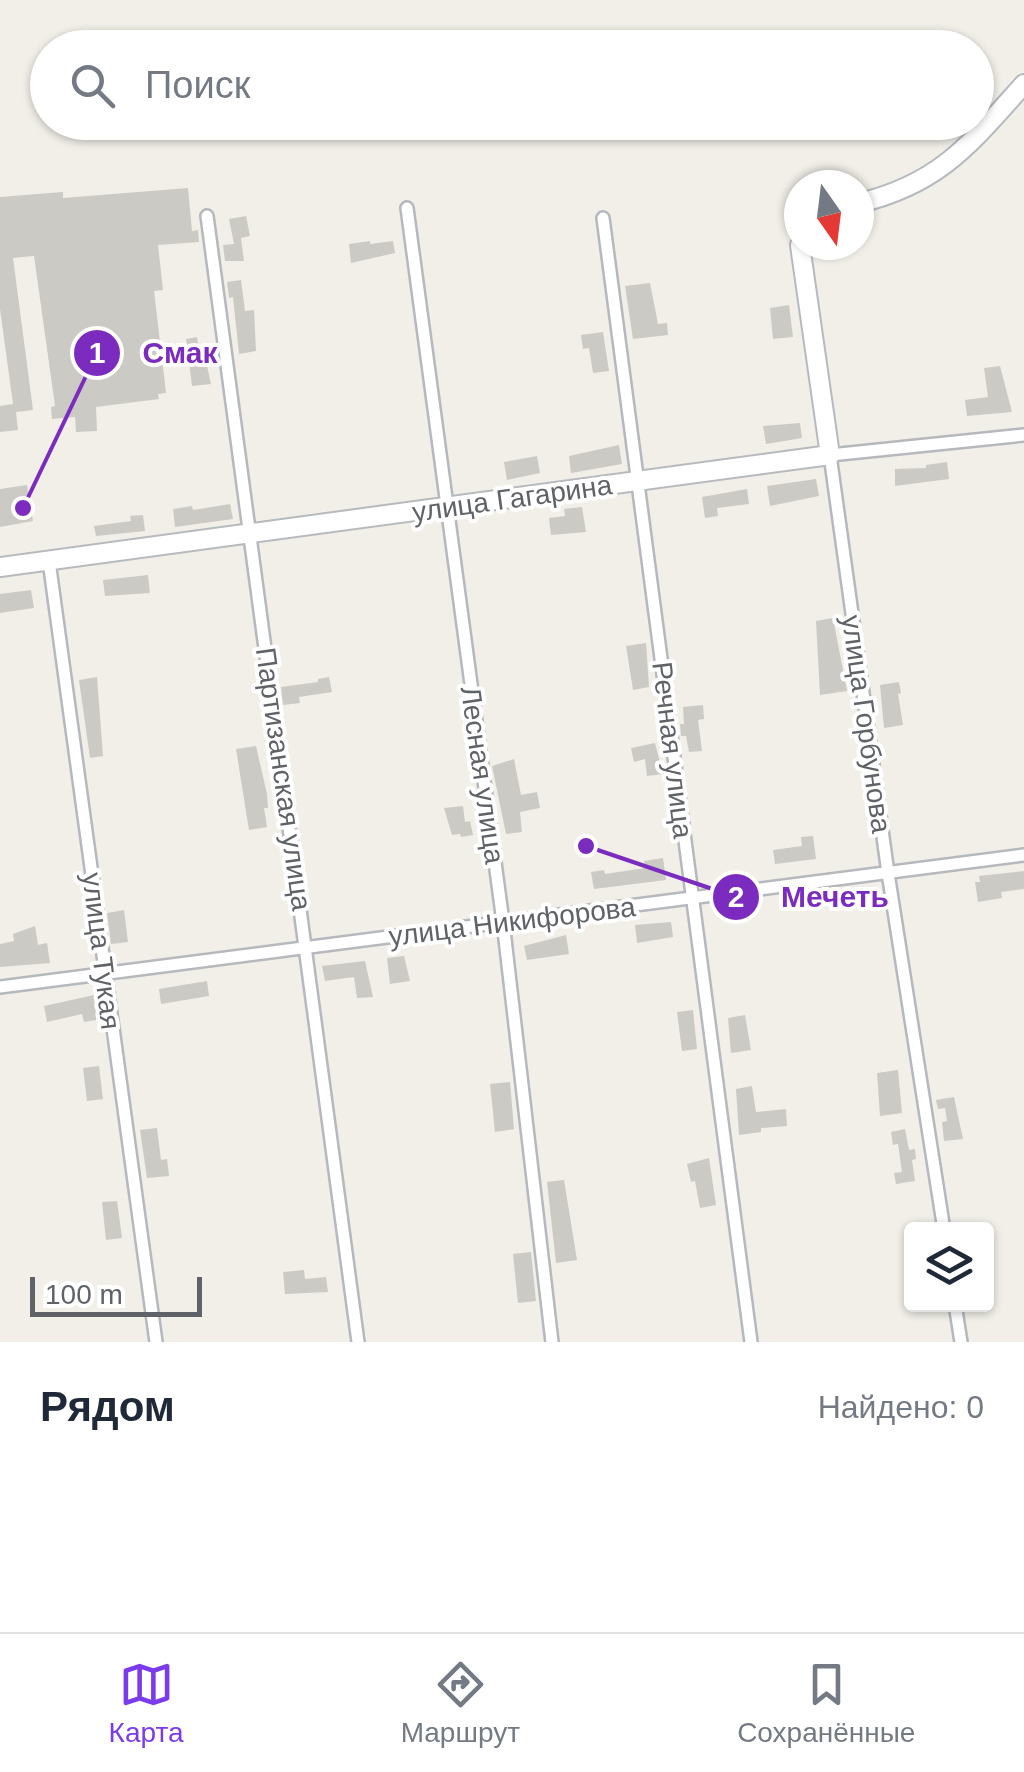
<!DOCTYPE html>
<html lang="ru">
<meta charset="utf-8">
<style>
:root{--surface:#fff;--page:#f2f2f3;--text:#1f2937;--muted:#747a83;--line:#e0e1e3;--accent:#7c3aed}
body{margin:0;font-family:Arial,sans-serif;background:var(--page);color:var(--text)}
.controls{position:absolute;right:30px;bottom:30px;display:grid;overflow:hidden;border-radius:10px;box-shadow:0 2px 8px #0004}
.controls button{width:90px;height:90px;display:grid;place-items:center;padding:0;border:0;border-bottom:2px solid var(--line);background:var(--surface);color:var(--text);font:50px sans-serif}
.compass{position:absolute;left:784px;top:170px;width:90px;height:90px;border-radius:50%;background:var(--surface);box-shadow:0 2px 8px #0004;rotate:166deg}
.scale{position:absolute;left:30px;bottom:25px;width:172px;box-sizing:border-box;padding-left:10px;border:5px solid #5f6368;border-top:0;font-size:28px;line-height:35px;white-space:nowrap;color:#5f6368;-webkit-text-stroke:8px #fff;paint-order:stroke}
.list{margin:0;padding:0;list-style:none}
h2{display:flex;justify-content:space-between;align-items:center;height:130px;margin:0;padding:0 40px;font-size:42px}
h2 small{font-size:32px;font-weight:400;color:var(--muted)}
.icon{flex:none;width:55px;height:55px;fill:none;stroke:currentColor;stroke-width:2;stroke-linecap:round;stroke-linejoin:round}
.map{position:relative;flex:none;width:1024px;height:1342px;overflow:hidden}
.search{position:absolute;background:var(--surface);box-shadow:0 2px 8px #0004;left:30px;right:30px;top:30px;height:110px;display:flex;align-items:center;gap:25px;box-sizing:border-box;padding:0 35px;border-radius:55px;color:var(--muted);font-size:38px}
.sheet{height:290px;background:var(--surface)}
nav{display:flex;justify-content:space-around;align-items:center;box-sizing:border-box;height:140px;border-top:2px solid var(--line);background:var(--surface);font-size:28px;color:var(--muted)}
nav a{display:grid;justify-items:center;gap:5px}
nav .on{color:var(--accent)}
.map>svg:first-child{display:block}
.building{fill:#cccac5}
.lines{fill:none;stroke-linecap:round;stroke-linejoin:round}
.street-casing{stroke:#b5b8bc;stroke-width:16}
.secondary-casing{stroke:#b6babf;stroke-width:22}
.street{stroke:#fff;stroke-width:11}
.secondary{stroke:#fff;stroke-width:18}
.labels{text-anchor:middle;stroke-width:8;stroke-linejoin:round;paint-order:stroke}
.street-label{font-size:28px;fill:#5f6368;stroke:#fff}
.leader{fill:none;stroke:#7b2cbf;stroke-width:4}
.callout-dot{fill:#7b2cbf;stroke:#fff;stroke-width:4}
.mark-label{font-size:30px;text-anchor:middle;font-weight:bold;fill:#fff}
.callout-label{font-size:30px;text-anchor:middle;font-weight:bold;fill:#7b2cbf;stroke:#fff;stroke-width:8;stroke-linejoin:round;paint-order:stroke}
</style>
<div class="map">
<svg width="1024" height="1342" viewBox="0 0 1024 1342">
<rect width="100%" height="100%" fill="#f1efe8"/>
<g class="building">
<polygon points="188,188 192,231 198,230 199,242 158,245 163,290 154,291 166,393 158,394 159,399 96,407 97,431 76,432 75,417 52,419 51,407 55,406 34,256 13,258 33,410 16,412 18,430 0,432 0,406 13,404 0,309 0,197 63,192 63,198"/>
<polygon points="246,216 250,236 241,238 244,261 225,261 223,245 234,244 229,219"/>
<polygon points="370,241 370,244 393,241 395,253 351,263 349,244"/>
<polygon points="241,280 245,311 254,310 256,351 239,354 233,297 229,298 227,282"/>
<polygon points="650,283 658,324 667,323 668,335 633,339 625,286"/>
<polygon points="789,305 793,337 773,339 770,308"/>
<polygon points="603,332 609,371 593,373 589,348 583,349 581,335"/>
<polygon points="197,337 199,348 203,347 211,384 192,386 186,339"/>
<polygon points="1000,366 1012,412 967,416 965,400 988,397 984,368"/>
<polygon points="800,423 802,438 766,444 763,426"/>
<polygon points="619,445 622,464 571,473 569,456"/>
<polygon points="537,456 540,473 507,480 504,462"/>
<polygon points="947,462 949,479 895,486 895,469 926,468 926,465"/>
<polygon points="816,479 819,496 770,506 767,486"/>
<polygon points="27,485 33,521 0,527 0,489"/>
<polygon points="747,489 749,504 717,508 718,516 705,518 702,497"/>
<polygon points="230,504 233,519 175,527 173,509 192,506 193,510"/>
<polygon points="582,507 586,532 551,535 549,518 565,516 564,509"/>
<polygon points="143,515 145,531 96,536 94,526 131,521 130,516"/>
<polygon points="148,575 150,593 105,596 103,580"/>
<polygon points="31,590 34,608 0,613 0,594"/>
<polygon points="833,618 847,691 820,695 816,621"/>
<polygon points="646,643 649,687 633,690 626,646"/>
<polygon points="97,677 103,756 90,758 79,680"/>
<polygon points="329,677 332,692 299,697 300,703 283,705 281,687 318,682 318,679"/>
<polygon points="899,682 901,693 898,694 903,725 884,728 880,685"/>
<polygon points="703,705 704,719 698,720 702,751 689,752 686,736 681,736 680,724 684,724 683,707"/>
<polygon points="655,743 663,774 647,776 645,759 634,762 631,748"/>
<polygon points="256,746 267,794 268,808 264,808 267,827 249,830 236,749"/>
<polygon points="514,759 521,795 537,792 540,808 520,812 522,832 506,834 492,766"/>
<polygon points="463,806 465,822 470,821 473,835 461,837 460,834 452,835 444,808"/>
<polygon points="813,836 816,859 775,864 773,850 802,846 801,837"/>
<polygon points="663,858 666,880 594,889 591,872 604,870 605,874 645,868 644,861"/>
<polygon points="1024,871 1024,889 1001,892 1002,898 978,902 975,882 980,882 979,876"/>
<polygon points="124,910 128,942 111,944 107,913"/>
<polygon points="671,922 673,937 637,943 635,925"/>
<polygon points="35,926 38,945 47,943 50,963 0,967 0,944 14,941 13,934"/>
<polygon points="566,935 569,954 527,960 524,946"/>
<polygon points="404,956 410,981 390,984 387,958"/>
<polygon points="365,961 373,997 357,998 354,977 325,981 322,966"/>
<polygon points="207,981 209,996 161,1004 159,989"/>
<polygon points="99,994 102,1019 84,1022 82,1014 47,1022 44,1006"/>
<polygon points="693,1010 697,1049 682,1051 677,1012"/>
<polygon points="745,1015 751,1050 731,1053 728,1018"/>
<polygon points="99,1066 103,1099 87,1101 83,1068"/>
<polygon points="898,1070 902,1113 880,1116 877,1073"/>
<polygon points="510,1082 514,1129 495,1132 490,1084"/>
<polygon points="752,1086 756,1112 786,1109 787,1126 761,1128 761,1132 739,1135 736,1089"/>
<polygon points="954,1097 963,1139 944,1141 942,1122 947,1121 945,1108 938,1109 936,1100"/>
<polygon points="157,1128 161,1160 167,1159 169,1176 147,1178 140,1130"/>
<polygon points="905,1129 909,1150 915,1149 916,1159 912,1160 915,1181 896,1184 894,1173 902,1172 898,1144 893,1145 891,1132"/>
<polygon points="709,1158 716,1205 700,1208 695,1181 691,1182 687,1164"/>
<polygon points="564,1180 577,1260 556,1263 547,1182"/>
<polygon points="117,1201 122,1238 106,1240 102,1202"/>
<polygon points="531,1252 536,1301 518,1303 513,1254"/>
<polygon points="304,1270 305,1279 326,1277 328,1292 285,1294 283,1272"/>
</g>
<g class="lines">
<g class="street-casing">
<g id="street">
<polyline points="407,208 503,922 552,1342"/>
<path d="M207 216C256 591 311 966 358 1342"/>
<polyline points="603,218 751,1342"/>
<polyline points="49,561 156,1342"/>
<polyline points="0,987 1024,855"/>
<polyline points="944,1230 888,873 830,455 1024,435"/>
<polyline points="955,1304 961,1342"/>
</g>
</g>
<g class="secondary-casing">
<g id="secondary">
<path d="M859 203C940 184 971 143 1024 84"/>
<polyline points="0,567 830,455 800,245"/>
</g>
</g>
<use href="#street" class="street"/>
<use href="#secondary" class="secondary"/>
</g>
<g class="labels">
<g class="street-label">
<text transform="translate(512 498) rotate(-8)" y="10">улица Гагарина</text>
<text transform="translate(867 724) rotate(82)" y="10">улица Горбунова</text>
<text transform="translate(673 750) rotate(83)" y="10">Речная улица</text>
<text transform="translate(483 775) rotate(82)" y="10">Лесная улица</text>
<text transform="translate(284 779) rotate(82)" y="10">Партизанская улица</text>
<text transform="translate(512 921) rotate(-7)" y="10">улица Никифорова</text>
<text transform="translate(102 951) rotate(83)" y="10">улица Тукая</text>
</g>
</g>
<path class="leader" d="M23 508L97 353M586 846L736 897"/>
<g class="callout-dot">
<circle cx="23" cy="508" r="10"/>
<circle cx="586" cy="846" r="10"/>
<circle cx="97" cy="353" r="25"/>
<circle cx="736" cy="897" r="25"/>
</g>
<g class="mark-label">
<text x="97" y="363">1</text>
<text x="736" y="907">2</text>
</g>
<g class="callout-label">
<text x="180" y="363">Смак</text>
<text x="835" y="907">Мечеть</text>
</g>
</svg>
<div class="controls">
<button><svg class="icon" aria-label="layers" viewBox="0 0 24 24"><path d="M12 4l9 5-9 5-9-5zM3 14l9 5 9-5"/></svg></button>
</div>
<svg class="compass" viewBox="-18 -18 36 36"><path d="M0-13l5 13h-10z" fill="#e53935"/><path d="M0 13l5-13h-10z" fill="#747a83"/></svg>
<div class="scale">100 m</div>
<div class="search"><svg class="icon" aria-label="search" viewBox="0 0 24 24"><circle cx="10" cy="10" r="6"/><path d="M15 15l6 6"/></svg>Поиск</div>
</div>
<section class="sheet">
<h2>Рядом<small>Найдено: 0</small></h2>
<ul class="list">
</ul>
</section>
<nav>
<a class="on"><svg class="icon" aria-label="map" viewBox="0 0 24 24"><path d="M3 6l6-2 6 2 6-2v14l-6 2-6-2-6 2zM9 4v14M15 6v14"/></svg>Карта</a>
<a><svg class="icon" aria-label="directions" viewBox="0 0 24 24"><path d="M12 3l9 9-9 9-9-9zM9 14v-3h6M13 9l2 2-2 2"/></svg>Маршрут</a>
<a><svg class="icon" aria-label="saved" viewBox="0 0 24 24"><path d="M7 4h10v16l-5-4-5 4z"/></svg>Сохранённые</a>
</nav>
